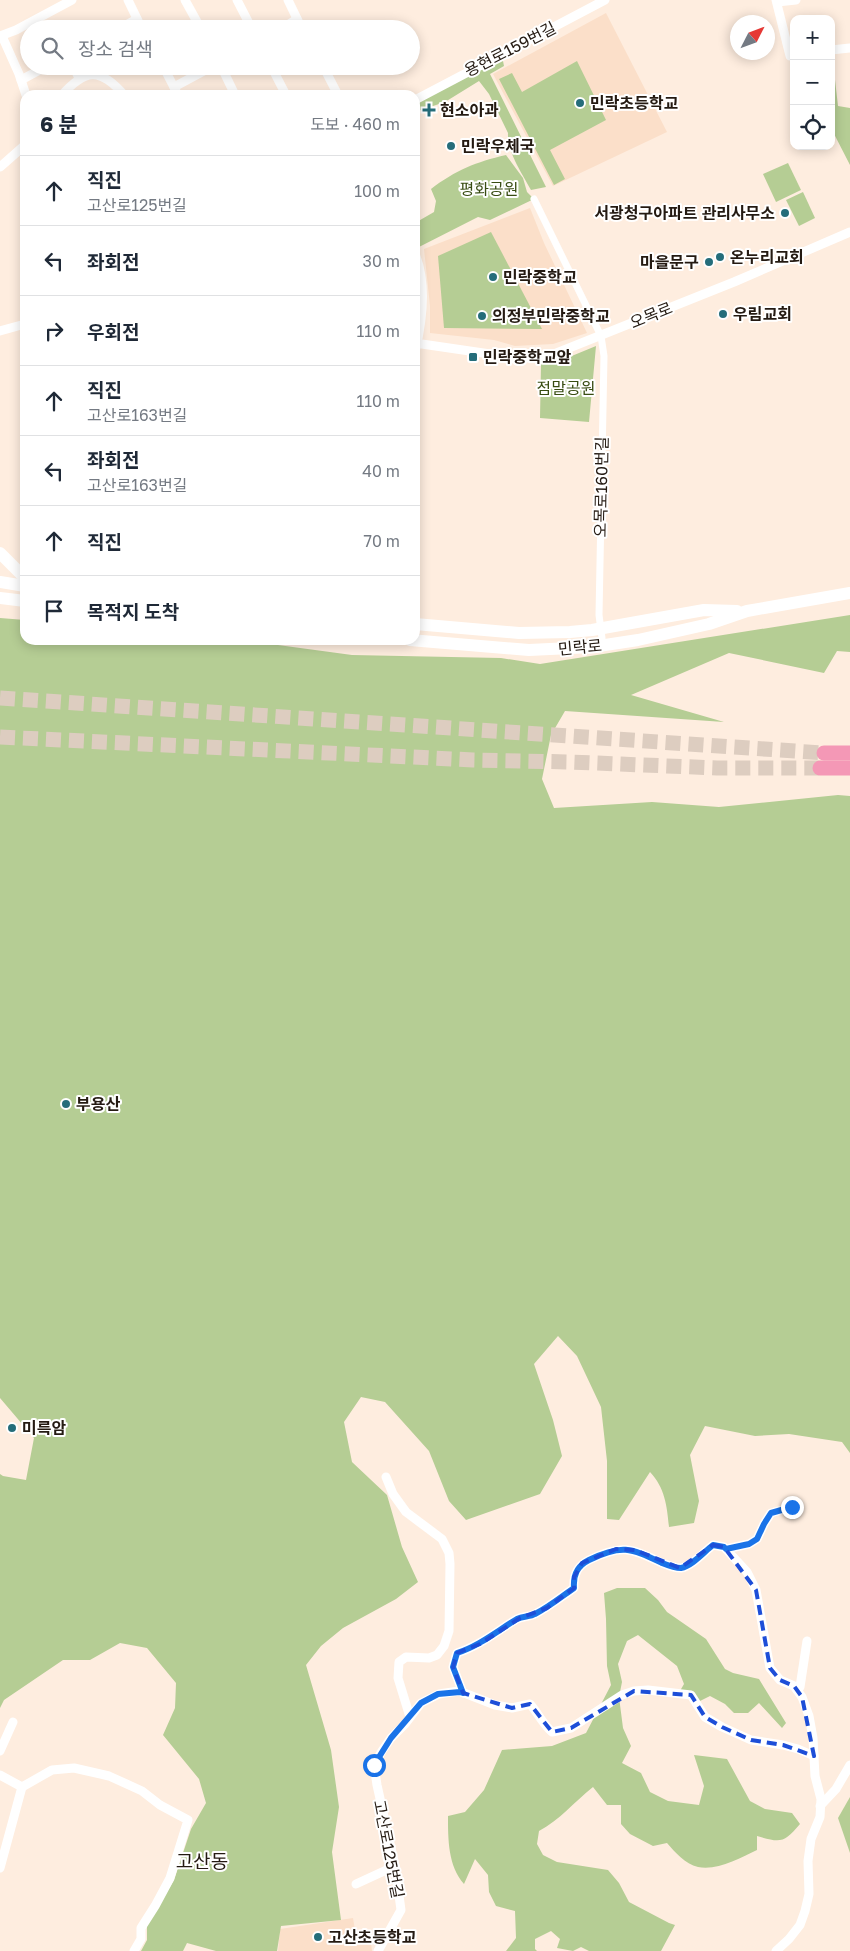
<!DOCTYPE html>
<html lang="ko">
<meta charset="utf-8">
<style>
:root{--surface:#fff;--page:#f6f6f7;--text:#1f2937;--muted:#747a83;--line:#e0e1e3}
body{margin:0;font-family:"Golos Text","Noto Sans KR",sans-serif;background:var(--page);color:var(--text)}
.controls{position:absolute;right:15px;top:15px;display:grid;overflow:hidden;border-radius:10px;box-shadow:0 2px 12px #0003}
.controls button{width:45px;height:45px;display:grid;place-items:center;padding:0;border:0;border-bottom:1px solid var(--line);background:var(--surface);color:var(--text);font:25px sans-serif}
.compass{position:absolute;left:730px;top:15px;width:45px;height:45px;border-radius:50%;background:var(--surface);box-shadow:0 2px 12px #0003;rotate:48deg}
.stop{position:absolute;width:15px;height:15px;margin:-11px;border:4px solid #1a73e8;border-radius:50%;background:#fff}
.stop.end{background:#1a73e8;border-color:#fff;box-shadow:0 1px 5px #0008}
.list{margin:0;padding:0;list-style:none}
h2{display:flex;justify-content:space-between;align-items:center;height:65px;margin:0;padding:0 20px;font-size:21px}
h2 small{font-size:16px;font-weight:400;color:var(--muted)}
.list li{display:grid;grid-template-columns:32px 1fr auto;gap:15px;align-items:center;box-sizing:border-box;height:70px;padding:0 20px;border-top:1px solid var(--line)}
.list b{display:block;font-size:19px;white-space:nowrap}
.list p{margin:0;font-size:16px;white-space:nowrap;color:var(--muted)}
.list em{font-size:16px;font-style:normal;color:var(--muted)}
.icon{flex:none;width:28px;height:28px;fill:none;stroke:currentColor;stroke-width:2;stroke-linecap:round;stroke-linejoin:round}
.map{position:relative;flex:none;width:850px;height:1951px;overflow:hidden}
.search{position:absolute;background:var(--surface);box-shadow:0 2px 12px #0003;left:20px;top:20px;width:400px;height:55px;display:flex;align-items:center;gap:12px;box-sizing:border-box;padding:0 18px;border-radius:28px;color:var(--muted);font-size:19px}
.panel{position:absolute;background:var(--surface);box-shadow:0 2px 12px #0003;left:20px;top:90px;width:400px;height:555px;border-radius:15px}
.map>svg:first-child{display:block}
.built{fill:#fbdfc9}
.green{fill:#b5cd94}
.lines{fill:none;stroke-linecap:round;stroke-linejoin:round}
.trunk-tunnel{stroke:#ddcdc0;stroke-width:15;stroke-dasharray:15 8;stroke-linecap:butt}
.pedestrian{stroke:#fff;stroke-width:7}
.minor{stroke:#fff;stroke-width:9}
.secondary{stroke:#fff;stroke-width:12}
.trunk{stroke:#f498b6;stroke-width:15}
.route{stroke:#1a73e8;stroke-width:6}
.marked{fill:none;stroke:#1d4ed8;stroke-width:4;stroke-dasharray:10 6;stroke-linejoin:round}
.poi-dot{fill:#256d7a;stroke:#fff;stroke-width:2}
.labels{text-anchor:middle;stroke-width:4;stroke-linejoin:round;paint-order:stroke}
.street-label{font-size:16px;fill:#241a12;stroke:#fff}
.poi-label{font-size:16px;font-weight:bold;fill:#241a12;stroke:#fff;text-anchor:start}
.park-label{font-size:16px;fill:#384c12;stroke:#fff}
.quarter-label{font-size:19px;fill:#241a12;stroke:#fff}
</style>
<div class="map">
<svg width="850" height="1951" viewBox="0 0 850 1951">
<rect width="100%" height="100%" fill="#feeddf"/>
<g class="built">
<polygon points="606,13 667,132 553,186 493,74"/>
<polygon points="530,208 544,243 587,333 553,344 515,346 494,340 430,333 430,306 424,249"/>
<polygon points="353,1918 357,1942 371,1943 372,1951 278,1951 280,1929"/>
</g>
<g class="green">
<path d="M502 56 504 66 490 74 546 187 531 190C522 173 507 152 508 133L489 94 479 81 445 102 415 112V103Z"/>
<polygon points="577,61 606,120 550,150 565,179 554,185 499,79 512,73 522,92"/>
<polygon points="831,67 834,71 838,106 850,108 850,165 831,128"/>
<path d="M506 155 523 178 527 192 534 199 490 220 478 217 419 247 415 238V223L434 212 436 201 431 189C456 170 476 162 506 155Z"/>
<polygon points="788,163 801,190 776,202 763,174"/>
<polygon points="803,192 815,218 799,226 786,200"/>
<polygon points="491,232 542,329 444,328 438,256"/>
<polygon points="596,346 589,422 540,418 541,364 562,360"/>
<path d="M850 615V652L837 651 824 673 729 653 631 695 724 722 565 711 551 735 542 779 554 808 652 802 719 807 838 795 850 796V1453L842 1442 789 1434 755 1436 705 1426 690 1455 699 1501 694 1523 669 1527C667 1506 665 1488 650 1472L619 1520 607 1519V1461L601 1407 577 1356 558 1336 534 1364 553 1420 562 1456 540 1494 466 1520 449 1501 429 1451 385 1402 361 1397 344 1422 352 1462 387 1495 402 1547 418 1582 396 1599 343 1628 321 1646 306 1665 331 1750 339 1807 332 1852 341 1920 281 1926 277 1951H216L187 1943 183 1951H141L147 1940V1926L174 1880 191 1829 206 1803 199 1779 163 1735 175 1708 176 1683 147 1648 120 1643 90 1660H63L4 1700 0 1708V1474L3 1476 26 1480 34 1438 0 1398V618L25 620V640H242L352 655 501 658 540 664Z"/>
<path d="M617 1588H645L658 1600 667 1612 706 1639 725 1669 733 1673 759 1679 786 1723 782 1728 759 1703 748 1713H734L725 1704 710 1696 700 1701 677 1696 684 1684 677 1666 638 1635 627 1641 618 1664 622 1682 619 1697 623 1728 631 1746 622 1763 641 1773 650 1792 668 1801 699 1805 704 1786 694 1755 727 1759 750 1801 765 1809 792 1813 800 1824C784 1843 781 1843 757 1836V1850C740 1858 717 1871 698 1867 685 1864 675 1852 667 1843L653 1846 630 1834 621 1824V1805H607L593 1787C574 1802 560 1820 539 1831L537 1844 543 1855 557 1862 608 1870 619 1883 629 1902 669 1923 675 1925 661 1951H589L581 1947 573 1951 557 1948 560 1939 551 1931 535 1939V1949L537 1951H506L516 1938 515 1911 496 1906 489 1892 488 1875 475 1859 464 1884C448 1866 448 1839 448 1816L465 1812 484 1790 502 1750 552 1746 586 1733 611 1685 607 1666 606 1619 604 1593Z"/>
<polygon points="850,1797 850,1853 838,1818"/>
</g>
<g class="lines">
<g class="trunk-tunnel">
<polyline points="0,698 824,753"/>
<polyline points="0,737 473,760 571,762 717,768 820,768"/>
</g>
<polyline class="pedestrian" points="534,199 601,336 604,356 599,615 602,638"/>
<g class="minor">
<polyline points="128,0 142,29"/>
<polyline points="185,0 201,29"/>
<polyline points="237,0 252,29"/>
<polyline points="288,0 302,29"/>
<polyline points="776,0 790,56 794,56"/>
<polyline points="777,2 796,0"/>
<polyline points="119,29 137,19"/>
<polyline points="281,29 297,19"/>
<polyline points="0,36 16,30 72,0"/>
<polyline points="2,36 19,74 26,95"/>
<polyline points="831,50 850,48"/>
<polyline points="73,66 79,78"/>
<polyline points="163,66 178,95"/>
<polyline points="221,66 235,95"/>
<polyline points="271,66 286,95"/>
<polyline points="323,66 338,95"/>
<polyline points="21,80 47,66"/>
<polyline points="174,87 213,66"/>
<path d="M62 95C85 69 100 67 124 95"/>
<polyline points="415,100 605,0"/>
<polyline points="0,167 25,145"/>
<path d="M415 254C427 283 422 323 415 352"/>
<polyline points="0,331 25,324"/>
<polyline points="415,343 497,355 514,359 549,356 734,282 850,232"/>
<polyline points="386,1477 393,1494 406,1512 442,1539 449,1553 450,1564 449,1631 444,1646 437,1655 429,1658 406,1657 399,1662 398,1678 410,1717"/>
<polyline points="726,1549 749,1544 757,1539 764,1524 771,1513 792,1507"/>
<polyline points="797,1690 800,1687 807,1641"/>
<path d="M463 1693 453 1667 457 1653C479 1646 497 1631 517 1619 523 1616 530 1617 535 1614 549 1607 561 1597 574 1588 573 1575 577 1566 589 1560 622 1544 630 1548 662 1563 667 1565 675 1568 681 1568 692 1566 704 1552 713 1545L724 1547 747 1572 756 1590 770 1668 780 1680 794 1686 802 1697 809 1716 813 1738 815 1776 821 1799 820 1817 811 1839 808 1861 809 1894 805 1911 800 1925 789 1939 776 1951"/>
<polyline points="0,1751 13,1722"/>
<polyline points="0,1775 22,1787 52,1770 74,1768 109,1776 142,1791 160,1805 188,1820 170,1878 155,1906 141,1928 141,1939 134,1951"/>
<polyline points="820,1806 836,1789 850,1765"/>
<polyline points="0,1868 22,1787"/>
<polyline points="356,1884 395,1866"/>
<path d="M378 1951 401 1910 395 1866 377 1785 374 1765 382 1751 391 1738 405 1724 421 1703 439 1694 459 1691 495 1705 512 1708 530 1704C538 1713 542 1723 552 1732L571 1728 622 1695 634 1691 648 1690 691 1695 705 1717 722 1727 751 1740 783 1745 798 1749 814 1756"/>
</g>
<g class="secondary">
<polyline points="0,553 25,578"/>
<polyline points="0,582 25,586"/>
<polyline points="0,598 25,601"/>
<polyline points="415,624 519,633 570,632 592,630 704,610 737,611"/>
<polyline points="410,640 529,650 592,647 638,640 709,624 747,611 850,593"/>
</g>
<g class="trunk">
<polyline points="824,753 850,753"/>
<polyline points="820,768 850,768"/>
</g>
</g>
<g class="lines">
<path class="route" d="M374 1765 391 1738 421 1703 438 1694 460 1692 463 1693 453 1667 457 1653C479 1646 497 1631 517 1619 523 1616 530 1617 535 1614 549 1607 561 1597 574 1588 573 1575 577 1566 589 1560 622 1544 630 1548 662 1563 667 1565 675 1568 681 1568 692 1566 704 1552 713 1545L724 1547 726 1549 749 1544 757 1539 764 1524 771 1513 792 1507"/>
</g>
<path class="marked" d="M713 1545 724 1547 756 1590 770 1668 780 1680 794 1686 802 1697 814 1756 783 1745 751 1740 722 1727 705 1717 691 1695 634 1691 571 1728 552 1732 530 1704 512 1708 463 1693 453 1667 457 1653 480 1644 520 1618 547 1608 574 1588V1577L582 1563 616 1549 635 1550 680 1568Z"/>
<g class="poi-dot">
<circle cx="580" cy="103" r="5"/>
<path d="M426.5 102.5h5v5h5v5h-5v5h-5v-5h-5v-5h5z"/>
<circle cx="451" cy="146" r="5"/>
<circle cx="785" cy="213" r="5"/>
<circle cx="720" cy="257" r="5"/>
<circle cx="709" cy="262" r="5"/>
<circle cx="493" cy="277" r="5"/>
<circle cx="723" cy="314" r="5"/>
<circle cx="482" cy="316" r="5"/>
<rect x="468" y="352" width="10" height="10" rx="2.5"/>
<circle cx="66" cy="1104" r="5"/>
<circle cx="12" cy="1428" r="5"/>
<circle cx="318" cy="1937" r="5"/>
</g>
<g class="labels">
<g class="street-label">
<text transform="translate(510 49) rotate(-27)" y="6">용현로159번길</text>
<text transform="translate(651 315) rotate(-22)" y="6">오목로</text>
<text transform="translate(601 487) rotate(-89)" y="6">오목로160번길</text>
<text transform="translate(580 647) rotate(-5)" y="6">민락로</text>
<text transform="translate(389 1849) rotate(79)" y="6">고산로125번길</text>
</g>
<g class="poi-label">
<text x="590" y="109">민락초등학교</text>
<text x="440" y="116">현소아과</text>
<text x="461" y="152">민락우체국</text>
<text x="775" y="219" text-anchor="end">서광청구아파트 관리사무소</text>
<text x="730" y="263">온누리교회</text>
<text x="699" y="268" text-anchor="end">마을문구</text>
<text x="503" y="283">민락중학교</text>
<text x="733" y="320">우림교회</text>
<text x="492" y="322">의정부민락중학교</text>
<text x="483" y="363">민락중학교앞</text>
<text x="76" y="1110">부용산</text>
<text x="22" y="1434">미륵암</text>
<text x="328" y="1943">고산초등학교</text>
</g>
<g class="park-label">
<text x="489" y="195">평화공원</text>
<text x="566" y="394">점말공원</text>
</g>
<g class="quarter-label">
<text x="202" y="1868">고산동</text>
</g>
</g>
</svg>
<div class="controls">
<button>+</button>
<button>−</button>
<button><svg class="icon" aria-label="locate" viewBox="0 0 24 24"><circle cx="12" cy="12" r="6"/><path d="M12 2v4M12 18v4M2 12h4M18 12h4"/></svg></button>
</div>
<svg class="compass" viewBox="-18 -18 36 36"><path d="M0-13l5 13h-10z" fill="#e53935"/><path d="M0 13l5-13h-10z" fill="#747a83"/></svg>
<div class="stop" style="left:374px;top:1765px"></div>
<div class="stop end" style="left:792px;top:1507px"></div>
<div class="search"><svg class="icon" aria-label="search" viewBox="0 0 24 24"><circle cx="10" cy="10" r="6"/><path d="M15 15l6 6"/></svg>장소 검색</div>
<section class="panel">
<h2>6 분<small>도보 · 460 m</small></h2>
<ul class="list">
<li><svg class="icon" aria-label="ahead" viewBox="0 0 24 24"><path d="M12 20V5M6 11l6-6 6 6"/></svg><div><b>직진</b><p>고산로125번길</p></div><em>100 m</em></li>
<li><svg class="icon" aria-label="left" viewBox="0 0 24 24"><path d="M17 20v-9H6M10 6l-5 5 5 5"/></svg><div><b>좌회전</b></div><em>30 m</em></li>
<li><svg class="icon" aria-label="right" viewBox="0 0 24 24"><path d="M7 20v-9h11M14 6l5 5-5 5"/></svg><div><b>우회전</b></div><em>110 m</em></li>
<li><svg class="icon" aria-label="ahead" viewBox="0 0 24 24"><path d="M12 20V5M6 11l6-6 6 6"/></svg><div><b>직진</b><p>고산로163번길</p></div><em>110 m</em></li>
<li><svg class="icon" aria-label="left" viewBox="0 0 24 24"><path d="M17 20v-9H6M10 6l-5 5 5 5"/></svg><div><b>좌회전</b><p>고산로163번길</p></div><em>40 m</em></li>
<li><svg class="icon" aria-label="ahead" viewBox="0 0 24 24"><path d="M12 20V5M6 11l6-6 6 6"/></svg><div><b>직진</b></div><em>70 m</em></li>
<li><svg class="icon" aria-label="arrive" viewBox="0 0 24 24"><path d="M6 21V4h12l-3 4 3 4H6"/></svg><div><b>목적지 도착</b></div></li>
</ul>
</section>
</div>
